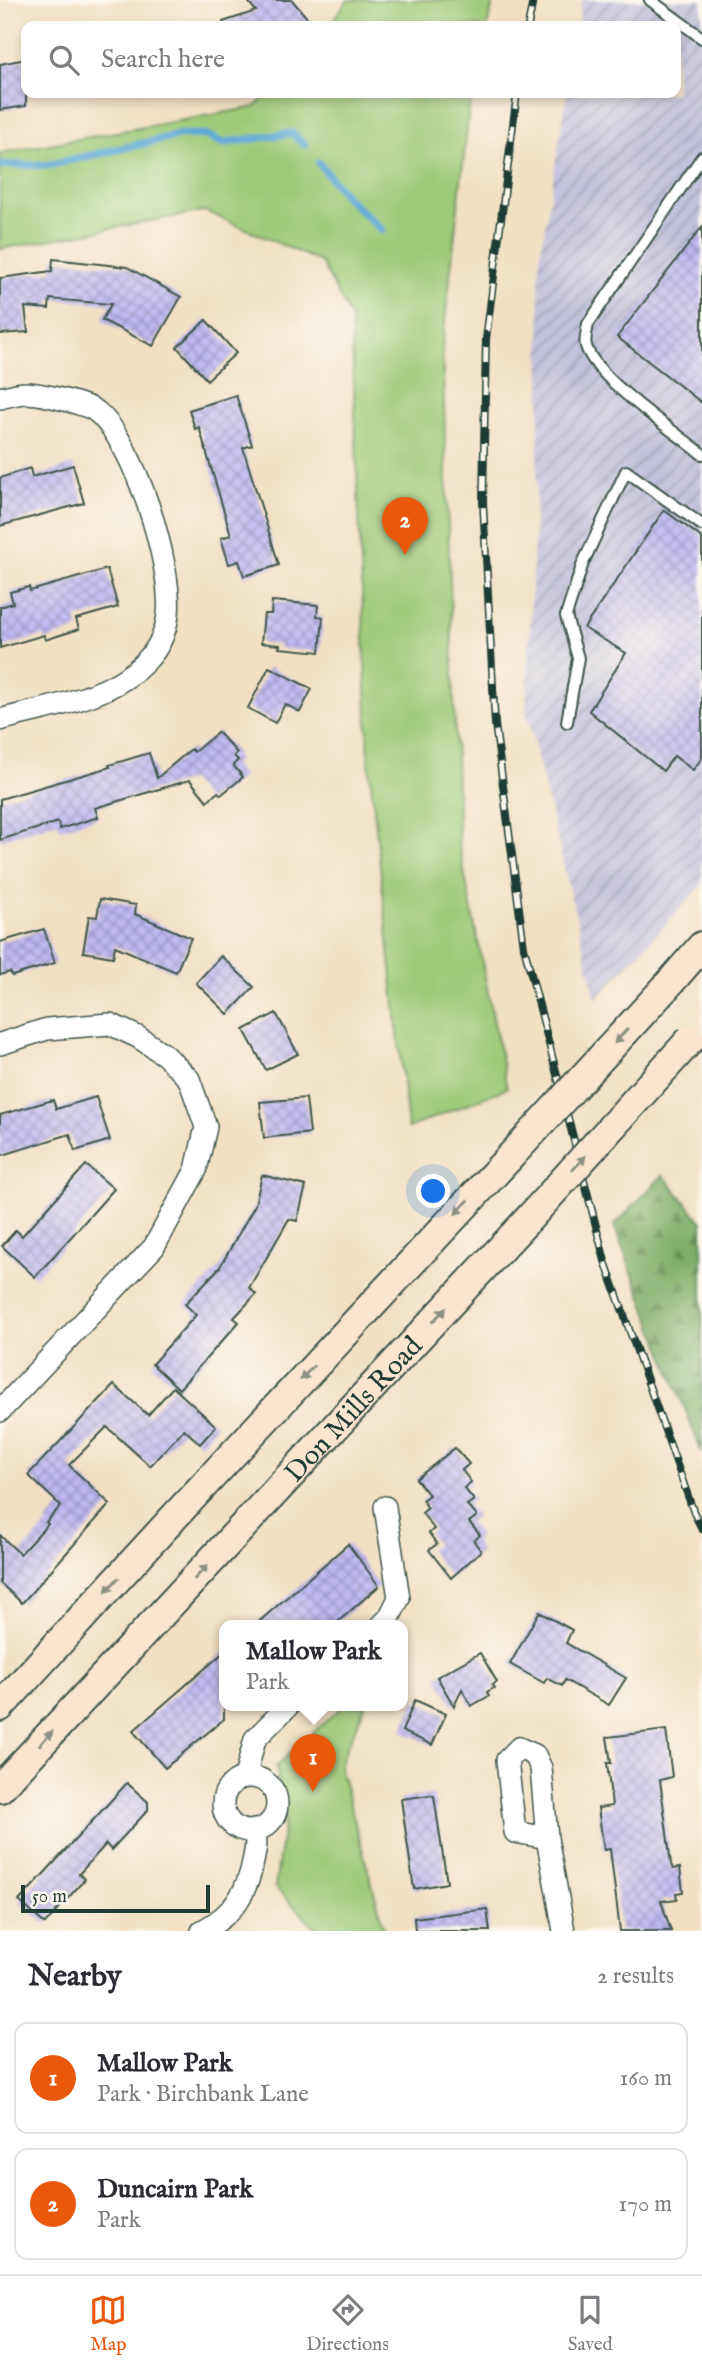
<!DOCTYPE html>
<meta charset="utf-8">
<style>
:root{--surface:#fff;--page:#f2f2f3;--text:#2b2b33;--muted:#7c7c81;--line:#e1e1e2;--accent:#ea580c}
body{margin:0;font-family:"IM FELL English",serif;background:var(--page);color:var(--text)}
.scale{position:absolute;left:21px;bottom:18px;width:189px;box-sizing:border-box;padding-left:7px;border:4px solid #1f3d34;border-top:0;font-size:19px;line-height:24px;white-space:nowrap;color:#1f3d34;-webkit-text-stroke:5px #fbf7ec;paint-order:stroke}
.you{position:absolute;left:434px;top:1192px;width:24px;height:24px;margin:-18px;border:5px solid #fff;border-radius:50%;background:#1a73e8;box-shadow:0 0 0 10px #1a73e833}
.badge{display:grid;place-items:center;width:46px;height:46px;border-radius:50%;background:var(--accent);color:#fff;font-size:23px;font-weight:700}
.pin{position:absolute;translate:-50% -58px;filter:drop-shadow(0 2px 4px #0008)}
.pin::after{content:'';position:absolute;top:37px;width:24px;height:21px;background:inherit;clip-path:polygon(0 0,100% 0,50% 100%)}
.popup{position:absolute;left:219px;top:1620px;width:189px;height:91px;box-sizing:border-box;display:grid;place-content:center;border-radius:14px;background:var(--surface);filter:drop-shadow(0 2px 5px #0005);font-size:23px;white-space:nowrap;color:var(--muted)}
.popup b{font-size:26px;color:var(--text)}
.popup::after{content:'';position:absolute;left:50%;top:100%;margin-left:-14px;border:14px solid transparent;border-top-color:var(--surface)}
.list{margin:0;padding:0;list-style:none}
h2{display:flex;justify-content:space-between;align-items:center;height:91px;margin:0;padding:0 28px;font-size:30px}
h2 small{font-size:23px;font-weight:400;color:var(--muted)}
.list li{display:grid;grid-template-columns:46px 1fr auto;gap:21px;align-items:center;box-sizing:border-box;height:112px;margin:0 14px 14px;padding:0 14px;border:2px solid var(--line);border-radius:14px}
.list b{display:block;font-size:26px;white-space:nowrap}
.list p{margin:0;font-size:23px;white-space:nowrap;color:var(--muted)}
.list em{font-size:23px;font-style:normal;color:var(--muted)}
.icon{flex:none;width:38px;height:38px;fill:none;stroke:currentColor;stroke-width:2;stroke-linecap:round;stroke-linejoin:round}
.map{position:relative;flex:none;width:702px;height:1931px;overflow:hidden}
.search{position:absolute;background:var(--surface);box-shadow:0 4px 10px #0003;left:21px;right:21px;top:21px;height:77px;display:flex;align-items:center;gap:18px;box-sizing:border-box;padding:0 24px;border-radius:14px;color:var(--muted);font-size:26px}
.sheet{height:343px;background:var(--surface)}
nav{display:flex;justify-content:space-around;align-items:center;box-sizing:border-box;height:98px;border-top:2px solid var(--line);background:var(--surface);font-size:19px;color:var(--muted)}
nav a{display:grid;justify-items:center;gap:4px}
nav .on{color:var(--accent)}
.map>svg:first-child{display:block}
.industrial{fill:url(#industrial-furrows)}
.green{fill:#9dca78;stroke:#5e8456;stroke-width:2}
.forest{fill:url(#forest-firs);stroke:#4e764e;stroke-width:2}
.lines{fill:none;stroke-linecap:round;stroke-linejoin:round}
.stream{stroke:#5da8d5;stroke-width:8}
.building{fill:url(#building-cross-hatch)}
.lane-casing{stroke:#3e5549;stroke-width:14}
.street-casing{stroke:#3e5549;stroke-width:24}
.secondary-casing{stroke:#3e5549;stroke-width:32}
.lane{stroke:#fff;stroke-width:10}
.street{stroke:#fff;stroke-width:21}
.secondary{stroke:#fbe5cf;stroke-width:28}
.rail-casing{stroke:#1f3d34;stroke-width:8}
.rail{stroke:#fbf7ec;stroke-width:5;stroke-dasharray:16;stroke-linecap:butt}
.secondary-bridge-casing{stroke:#3e5549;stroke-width:32;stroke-linecap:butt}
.secondary-bridge{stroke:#fbe5cf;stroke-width:28}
.oneway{fill:#8d9182}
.labels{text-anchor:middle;stroke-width:6;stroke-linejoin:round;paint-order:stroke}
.street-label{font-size:28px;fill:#1f3d34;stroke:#fbf7ec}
</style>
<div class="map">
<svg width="702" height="1931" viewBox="0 0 702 1931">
<defs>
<pattern id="industrial-furrows" width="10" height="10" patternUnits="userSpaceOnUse" patternTransform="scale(1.75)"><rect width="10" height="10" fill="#c2c1dc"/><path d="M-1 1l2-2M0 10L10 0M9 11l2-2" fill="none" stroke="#9d9eb3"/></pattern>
<pattern id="forest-firs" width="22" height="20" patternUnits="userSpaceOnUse" patternTransform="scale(1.75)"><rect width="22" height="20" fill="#7eae68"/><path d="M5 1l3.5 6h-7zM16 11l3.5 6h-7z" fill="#678f56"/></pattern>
<pattern id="building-cross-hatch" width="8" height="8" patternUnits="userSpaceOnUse" patternTransform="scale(1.75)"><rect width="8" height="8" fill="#bfb8f1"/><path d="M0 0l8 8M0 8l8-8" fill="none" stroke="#9b97c4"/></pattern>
</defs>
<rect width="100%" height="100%" fill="#fbf7ec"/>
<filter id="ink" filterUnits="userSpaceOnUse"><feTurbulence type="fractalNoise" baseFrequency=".0143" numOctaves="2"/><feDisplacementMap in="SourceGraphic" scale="14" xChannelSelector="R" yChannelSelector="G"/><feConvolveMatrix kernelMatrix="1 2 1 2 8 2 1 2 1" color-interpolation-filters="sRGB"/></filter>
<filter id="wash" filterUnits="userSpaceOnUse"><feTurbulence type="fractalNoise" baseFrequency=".00686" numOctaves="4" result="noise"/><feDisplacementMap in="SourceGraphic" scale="28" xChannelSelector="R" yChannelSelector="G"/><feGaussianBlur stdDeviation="1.57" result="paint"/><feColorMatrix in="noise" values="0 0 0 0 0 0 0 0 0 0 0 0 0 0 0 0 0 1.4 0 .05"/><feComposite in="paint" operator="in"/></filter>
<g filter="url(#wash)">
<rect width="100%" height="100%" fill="#f1e0c2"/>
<polygon class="industrial" points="702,0 702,885 596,999 526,710 541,388 539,264 567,93 676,93 676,26 578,26 582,0"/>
<g class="green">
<polygon points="348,0 494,0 487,26 329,26"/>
<polygon points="268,93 471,93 442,348 459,846 507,1088 408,1128 369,763 351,318 321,262 205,211 0,249 0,153 255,107"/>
<polygon points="343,1706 365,1706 339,1765 385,1931 319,1931 275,1887 285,1817 276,1766"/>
</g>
<polygon class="forest" points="663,1175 702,1222 702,1453 614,1226"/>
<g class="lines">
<g class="stream">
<polyline points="319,163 346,197 382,230"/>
<polyline points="0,165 49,165 180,135 205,135 223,143 292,133 305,145"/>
</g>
</g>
<g id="blocks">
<g class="building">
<polygon points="247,0 292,0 314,26 223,26 223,22 256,11"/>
<polygon points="26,59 26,106 0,110 0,64"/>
<polygon points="702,227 702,403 617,337"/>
<polygon points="53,259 127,267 181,297 153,346 102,320 111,304 50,299 49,309 25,307 28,332 0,334 0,278 52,271"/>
<polygon points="206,320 236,353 207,380 177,347"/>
<polygon points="236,395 252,445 243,448 279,565 244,576 239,561 229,564 221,538 231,535 199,427 195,429 189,410"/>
<polygon points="73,465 84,503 0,526 0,478 30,468 32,477"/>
<polygon points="664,510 702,538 702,758 693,770 674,756 663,771 589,711 626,653 584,628"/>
<polygon points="107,569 118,607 76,619 79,629 45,640 44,635 0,648 0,607 13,603 10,592 29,587 30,591"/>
<polygon points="272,601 318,605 317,616 323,617 320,652 279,648 280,645 261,643 264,614 271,614"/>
<polygon points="269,667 312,689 300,712 285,704 275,723 248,708"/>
<polygon points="218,732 237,753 234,756 238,760 233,765 243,777 221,795 218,792 207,801 190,780 95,808 98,817 60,829 58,822 0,840 0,799 110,767 109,765 149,753 157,778 191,749 194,752"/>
<polygon points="100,899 136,905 135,914 191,938 176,972 115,946 113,957 83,952 89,916 97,917"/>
<polygon points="44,929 55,963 12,976 10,972 0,975 0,942"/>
<polygon points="221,956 254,987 228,1014 196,983"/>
<polygon points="276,1013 298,1054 266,1070 244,1030"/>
<polygon points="96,1097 110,1140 75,1151 70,1134 0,1156 0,1115 53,1100 56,1109"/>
<polygon points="306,1098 310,1133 264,1138 260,1102"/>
<polygon points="86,1165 114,1189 35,1277 2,1246 16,1230 22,1236"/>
<polygon points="262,1175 306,1186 297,1221 289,1219 249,1288 256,1294 234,1318 239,1322 179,1389 152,1364 196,1315 185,1304 220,1267 255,1205"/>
<polygon points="114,1385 148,1415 173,1387 216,1426 200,1444 184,1429 150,1466 107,1427 69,1465 110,1504 22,1603 0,1583 0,1535 20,1554 48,1524 46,1522 61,1506 28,1475"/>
<polygon points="455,1448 469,1464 462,1470 471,1482 464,1488 474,1500 467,1505 477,1516 469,1522 480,1535 474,1541 481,1551 451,1578 429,1550 437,1544 429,1533 434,1529 422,1513 428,1508 422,1500 429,1495 416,1479"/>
<polygon points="348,1544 379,1586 333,1626 254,1626"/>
<polygon points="539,1612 572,1630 566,1643 626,1678 609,1705 565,1680 562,1686 547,1678 544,1683 510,1664"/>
<polygon points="224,1652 224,1719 165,1768 133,1731"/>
<polygon points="480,1653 497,1682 492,1685 494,1688 487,1692 489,1696 471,1706 462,1689 454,1706 437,1677"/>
<polygon points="415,1700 446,1714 432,1745 402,1731"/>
<polygon points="666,1730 672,1777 660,1780 671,1864 673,1869 680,1868 683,1892 676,1893 677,1899 661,1901 671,1931 620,1931 610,1849 604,1850 598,1808 612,1806 607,1763 611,1763 607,1737"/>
<polygon points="127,1783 148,1802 148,1810 111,1850 106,1844 79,1874 85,1879 45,1924 19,1901"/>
<polygon points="430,1795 434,1796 447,1883 414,1889 401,1799"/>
<polygon points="487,1909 490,1931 415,1931 414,1918"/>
</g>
</g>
</g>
<g filter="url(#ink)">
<use href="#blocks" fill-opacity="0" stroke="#3e5549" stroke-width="2"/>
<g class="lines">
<g class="lane-casing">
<g id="lane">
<polyline points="650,0 702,38"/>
<path d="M702 157 588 324C587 331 584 339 586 346 595 378 674 431 702 454"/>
<polyline points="567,722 578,658 566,616 583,563 626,471 702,525"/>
</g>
</g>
<g class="street-casing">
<g id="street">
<path d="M0 398C8 396 18 393 26 393 39 393 88 404 97 412 135 443 173 566 168 614 166 632 159 648 146 661 109 700 49 706 0 720"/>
<polyline points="0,1044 47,1029 110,1024 138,1037 165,1055 189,1079 206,1127 196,1170 154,1247 0,1411"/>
<polyline points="381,1626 389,1618 399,1598 385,1507"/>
<polyline points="245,1777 255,1739 288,1706"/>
<circle cx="250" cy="1804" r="27"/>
<polyline points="547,1838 515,1832 507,1760 519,1748 535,1755 541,1768 547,1838 564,1931"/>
<path d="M202 1931C234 1914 248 1892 254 1857 256 1847 257 1840 254 1830"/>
</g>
</g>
<g class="secondary-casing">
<g id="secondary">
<polyline points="667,986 702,946"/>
<polyline points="0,1707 175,1516 509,1158"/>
<path id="s1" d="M0 1788 533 1214"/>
</g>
</g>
<use href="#lane" class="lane"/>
<use href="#street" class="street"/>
<use href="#secondary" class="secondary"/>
<g class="rail-casing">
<g id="rail">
<polyline points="528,26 533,0"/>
<polyline points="517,93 486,339 483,502 495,724 524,947 605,1261 694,1513 702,1529"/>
</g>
</g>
<use href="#rail" class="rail"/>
<g class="secondary-bridge-casing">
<g id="secondary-bridge">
<polyline points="509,1158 667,986"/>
<polyline points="533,1214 691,1039"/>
</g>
</g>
<use href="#secondary-bridge" class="secondary-bridge"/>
</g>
<defs><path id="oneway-solid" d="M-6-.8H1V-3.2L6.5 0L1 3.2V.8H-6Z" transform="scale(1.75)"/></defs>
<g class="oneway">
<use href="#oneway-solid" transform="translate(621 1036) rotate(132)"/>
<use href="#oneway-solid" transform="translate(579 1163) rotate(-48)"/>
<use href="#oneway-solid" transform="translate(462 1207) rotate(134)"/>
<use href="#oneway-solid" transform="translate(439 1315) rotate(-47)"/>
<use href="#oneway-solid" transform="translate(307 1373) rotate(133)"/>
<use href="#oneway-solid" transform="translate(201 1572) rotate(-47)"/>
<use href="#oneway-solid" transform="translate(112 1585) rotate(132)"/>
<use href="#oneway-solid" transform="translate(46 1738) rotate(-47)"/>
</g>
</g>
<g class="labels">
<g class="street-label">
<text dy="10" stroke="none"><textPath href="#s1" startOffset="518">Don Mills Road</textPath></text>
</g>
</g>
</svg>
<div class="scale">50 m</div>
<div class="you"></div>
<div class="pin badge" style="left:313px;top:1792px">1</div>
<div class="popup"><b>Mallow Park</b>Park</div>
<div class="pin badge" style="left:405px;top:555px">2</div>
<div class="search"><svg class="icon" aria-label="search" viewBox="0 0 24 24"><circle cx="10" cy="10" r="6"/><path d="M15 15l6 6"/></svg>Search here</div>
</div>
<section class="sheet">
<h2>Nearby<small>2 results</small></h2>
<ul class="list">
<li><span class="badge">1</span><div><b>Mallow Park</b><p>Park · Birchbank Lane</p></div><em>160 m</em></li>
<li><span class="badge">2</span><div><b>Duncairn Park</b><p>Park</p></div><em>170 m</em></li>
</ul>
</section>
<nav>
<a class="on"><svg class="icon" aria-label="map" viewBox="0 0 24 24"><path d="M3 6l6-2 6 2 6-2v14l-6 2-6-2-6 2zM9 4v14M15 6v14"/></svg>Map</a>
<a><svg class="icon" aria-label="directions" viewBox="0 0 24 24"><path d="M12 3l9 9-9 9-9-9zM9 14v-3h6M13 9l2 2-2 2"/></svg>Directions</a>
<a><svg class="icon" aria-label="saved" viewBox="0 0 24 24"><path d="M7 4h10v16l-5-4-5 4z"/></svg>Saved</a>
</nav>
